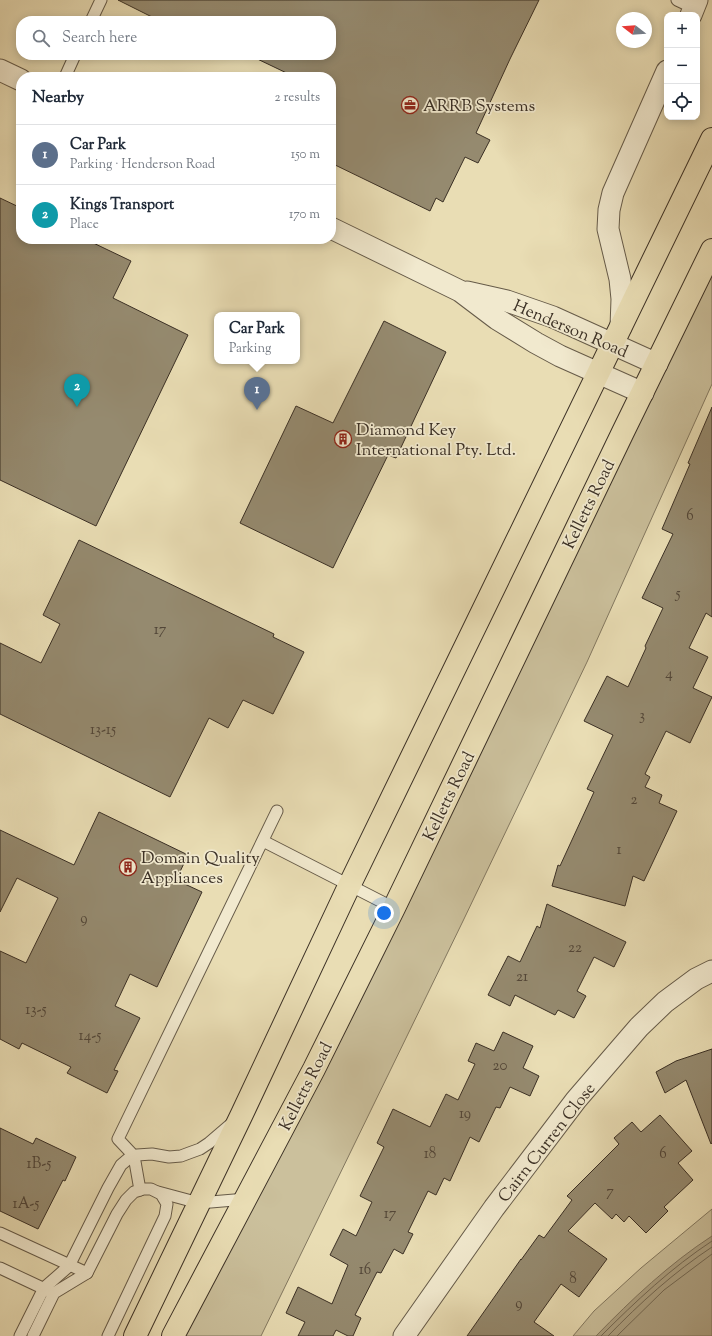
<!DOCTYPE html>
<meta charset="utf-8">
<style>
:root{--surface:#fff;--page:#f6f6f7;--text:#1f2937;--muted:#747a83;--line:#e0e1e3;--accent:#0f766e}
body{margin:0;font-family:"Sorts Mill Goudy",serif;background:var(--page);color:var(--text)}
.controls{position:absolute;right:12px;top:12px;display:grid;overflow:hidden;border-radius:8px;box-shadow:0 2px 10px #0003}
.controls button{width:36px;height:36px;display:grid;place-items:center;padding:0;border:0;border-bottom:1px solid var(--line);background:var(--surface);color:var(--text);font:20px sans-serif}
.compass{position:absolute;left:616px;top:12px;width:36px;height:36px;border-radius:50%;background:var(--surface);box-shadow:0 2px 10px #0003;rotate:287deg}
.you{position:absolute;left:384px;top:913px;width:14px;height:14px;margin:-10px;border:3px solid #fff;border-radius:50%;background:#1a73e8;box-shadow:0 0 0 6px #1a73e833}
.badge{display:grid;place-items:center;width:26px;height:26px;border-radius:50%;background:var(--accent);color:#fff;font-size:13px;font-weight:700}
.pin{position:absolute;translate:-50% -33px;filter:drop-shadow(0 1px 2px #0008)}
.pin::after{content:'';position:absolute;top:21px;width:14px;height:12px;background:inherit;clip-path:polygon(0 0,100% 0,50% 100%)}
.popup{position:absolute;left:214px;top:312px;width:86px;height:52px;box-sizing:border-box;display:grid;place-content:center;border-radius:8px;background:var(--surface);filter:drop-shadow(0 1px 3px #0005);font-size:13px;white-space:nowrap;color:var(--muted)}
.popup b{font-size:15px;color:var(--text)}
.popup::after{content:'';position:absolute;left:50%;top:100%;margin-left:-8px;border:8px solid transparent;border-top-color:var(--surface)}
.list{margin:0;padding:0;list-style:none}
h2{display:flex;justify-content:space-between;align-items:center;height:52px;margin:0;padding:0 16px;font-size:17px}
h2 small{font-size:13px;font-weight:400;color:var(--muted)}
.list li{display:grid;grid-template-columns:26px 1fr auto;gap:12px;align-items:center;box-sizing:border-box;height:60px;padding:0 16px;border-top:1px solid var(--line)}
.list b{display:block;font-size:15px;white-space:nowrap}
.list p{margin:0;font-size:13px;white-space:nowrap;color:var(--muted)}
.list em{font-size:13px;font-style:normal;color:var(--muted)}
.icon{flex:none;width:22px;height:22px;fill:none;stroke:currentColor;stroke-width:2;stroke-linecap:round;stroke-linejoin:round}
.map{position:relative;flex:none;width:712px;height:1336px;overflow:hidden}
.search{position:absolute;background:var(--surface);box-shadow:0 2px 10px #0003;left:16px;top:16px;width:320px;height:44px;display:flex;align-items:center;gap:10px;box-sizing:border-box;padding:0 14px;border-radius:16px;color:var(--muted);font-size:15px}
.panel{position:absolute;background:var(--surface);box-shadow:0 2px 10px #0003;left:16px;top:72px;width:320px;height:172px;border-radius:16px}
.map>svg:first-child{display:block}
.green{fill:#cbc09c;stroke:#837860}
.water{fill:#aea283;stroke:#80745d}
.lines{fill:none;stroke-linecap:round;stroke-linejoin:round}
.shore{stroke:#746954;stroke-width:1}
.building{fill:#958a6f;stroke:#3b3025}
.service-casing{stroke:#665b49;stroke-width:13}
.minor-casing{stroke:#665b49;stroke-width:23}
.primary-casing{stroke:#3b3025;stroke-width:24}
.service{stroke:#f1e9ce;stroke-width:11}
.minor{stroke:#f1e9ce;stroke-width:21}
.primary{stroke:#e9ddb4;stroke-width:22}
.labels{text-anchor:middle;stroke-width:3.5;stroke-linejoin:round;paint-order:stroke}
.number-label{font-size:15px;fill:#524638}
.poi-label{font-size:17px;fill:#3b3025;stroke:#f1e9ce;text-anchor:start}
.street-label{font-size:17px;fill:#3b3025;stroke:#f1e9ce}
</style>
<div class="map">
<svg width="712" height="1336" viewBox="0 0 712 1336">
<rect width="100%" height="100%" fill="#e9ddb4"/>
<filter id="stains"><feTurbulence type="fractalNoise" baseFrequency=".005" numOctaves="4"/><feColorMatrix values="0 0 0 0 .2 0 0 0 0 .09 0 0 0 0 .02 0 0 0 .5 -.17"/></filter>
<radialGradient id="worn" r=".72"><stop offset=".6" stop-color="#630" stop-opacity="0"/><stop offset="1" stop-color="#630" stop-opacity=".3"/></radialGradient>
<g class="green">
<polygon points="712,250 712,384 587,662 463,921 261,1336 174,1336"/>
<polygon points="712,1209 712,1336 573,1336 594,1311 641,1268"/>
</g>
<path class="water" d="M712 1236V1336H596C632 1299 669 1264 712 1236Z"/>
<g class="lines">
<g class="shore">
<path d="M601 1336C636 1301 671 1268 712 1241"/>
<path d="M608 1336C640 1303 674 1272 712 1247"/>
<polyline points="617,1336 664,1290 712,1254"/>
</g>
</g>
<g class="building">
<polygon points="118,0 539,0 510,59 476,133 490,140 478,163 465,157 443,202 436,198 430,211 331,163 331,77 295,77 249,55 331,55 331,21 160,21"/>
<polygon points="0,198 21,208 21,239 85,239 131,261 113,298 188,335 96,526 0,480"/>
<polygon points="384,321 446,352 396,458 388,455 333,568 240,523 296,406 333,423"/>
<polygon points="712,407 712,617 706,613 689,648 708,657 693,688 712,697 690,743 666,731 645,774 650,777 645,787 662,795 659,803 677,811 644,881 633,876 625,906 552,886 558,865 560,866 594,792 587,789 613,735 584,721 607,676 628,687 646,648 645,646 663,608 642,598 673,534 662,529 690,464 688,463"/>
<polygon points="79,540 274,634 273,637 304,652 273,714 243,700 228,728 209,718 170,797 0,714 0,643 41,663 60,624 43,615"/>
<polygon points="99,812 188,855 176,880 202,892 157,987 130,974 115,1006 140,1018 114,1070 118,1071 107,1093 67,1073 71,1067 22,1043 19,1049 0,1039 0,951 26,963 58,898 17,878 0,912 0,830 74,865"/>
<polygon points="547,904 626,942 614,967 594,957 577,991 586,996 574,1018 558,1010 555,1015 515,995 510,1006 488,995 508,956 520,962 537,926 540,928"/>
<polygon points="503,1032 533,1046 523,1068 539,1076 530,1096 510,1087 500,1108 496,1107 479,1142 470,1137 450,1181 444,1178 436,1195 428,1191 408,1232 413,1234 403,1254 394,1249 381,1273 377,1272 355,1315 361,1318 353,1336 348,1336 336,1330 333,1336 298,1336 305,1322 286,1313 298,1287 332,1304 348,1265 330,1255 343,1229 356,1236 372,1202 360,1196 384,1147 377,1143 393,1109 430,1127 446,1094 458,1100 475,1064 468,1061 476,1043 494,1051"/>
<polygon points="712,1049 712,1143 711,1144 686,1080 665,1093 656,1072 676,1061"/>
<polygon points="660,1115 692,1151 678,1163 693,1180 664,1207 668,1211 646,1233 629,1216 624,1222 616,1214 612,1219 595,1203 568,1231 607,1259 579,1297 561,1284 534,1322 554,1336 467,1336 521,1259 521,1260 539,1235 544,1238 572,1200 567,1196 619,1144 614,1138 632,1122 641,1132"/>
<polygon points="0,1128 33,1144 36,1138 76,1157 65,1181 63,1180 38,1229 0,1211"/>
</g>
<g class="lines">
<g class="service-casing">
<g id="service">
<polyline points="677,0 694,8"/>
<polyline points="91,21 101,0"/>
<polyline points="65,77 75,55"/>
<polyline points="263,841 394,908"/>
<polyline points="140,1190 134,1156 118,1139 277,811"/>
<polyline points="158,1192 199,1203 246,1199"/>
<polyline points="0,1233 87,1273"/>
<polyline points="0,1268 49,1291"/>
<polyline points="20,1336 44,1288 69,1266 108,1188 121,1165 128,1159 137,1155 152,1154 169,1157 181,1156 189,1153 200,1149 209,1143 230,1125"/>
<polyline points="33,1336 54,1293 87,1273 117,1214 126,1200 134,1192 143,1189 151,1189 161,1194 167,1204 165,1216 108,1336"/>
</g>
</g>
<g class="minor-casing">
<g id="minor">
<polyline points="691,15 697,0"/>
<polyline points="0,70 21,80"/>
<polyline points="331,228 460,291 497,319 536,343 560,356 643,393"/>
<polyline points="467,292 507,301 553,317 657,364"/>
<polyline points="621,327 622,299 620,279 608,229 609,210 613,193 667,71"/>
<polyline points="404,1336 494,1208 576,1100 639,1027 665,1002 696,979 712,971"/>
</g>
</g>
<g class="primary-casing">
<g id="primary">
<polyline points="135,1336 242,1114 350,884 712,139"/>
<polyline points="173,1336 314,1069 394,908 623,432 712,250"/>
</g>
</g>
<use href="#service" class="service"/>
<use href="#minor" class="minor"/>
<use href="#primary" class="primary"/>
</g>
<defs>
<g id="office-ring" transform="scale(0.9)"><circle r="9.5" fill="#f1e9ce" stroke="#8f2418" stroke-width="1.5"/><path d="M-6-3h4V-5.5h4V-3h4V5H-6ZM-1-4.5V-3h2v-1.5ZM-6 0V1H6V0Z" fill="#8f2418"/></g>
<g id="building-ring" transform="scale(0.9)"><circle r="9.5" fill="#f1e9ce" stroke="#8f2418" stroke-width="1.5"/><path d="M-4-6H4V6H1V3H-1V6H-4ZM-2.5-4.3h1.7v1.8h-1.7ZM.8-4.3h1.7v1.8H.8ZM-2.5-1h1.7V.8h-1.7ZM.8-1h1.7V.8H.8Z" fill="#8f2418"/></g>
</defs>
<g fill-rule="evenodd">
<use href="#office-ring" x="410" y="105"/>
<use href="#building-ring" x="343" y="439"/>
<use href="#building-ring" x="128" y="867"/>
</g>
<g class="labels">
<g class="number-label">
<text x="690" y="520">6</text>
<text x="678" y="598">5</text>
<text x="160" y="634">17</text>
<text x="669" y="678">4</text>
<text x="642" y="720">3</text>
<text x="103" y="734">13-15</text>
<text x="634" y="804">2</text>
<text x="619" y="854">1</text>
<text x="84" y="923">9</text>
<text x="575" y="952">22</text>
<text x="522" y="981">21</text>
<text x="36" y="1014">13-5</text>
<text x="90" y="1040">14-5</text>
<text x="500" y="1070">20</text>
<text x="465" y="1118">19</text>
<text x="430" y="1158">18</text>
<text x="663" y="1158">6</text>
<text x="39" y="1168">1B-5</text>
<text x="610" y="1196">7</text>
<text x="26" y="1208">1A-5</text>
<text x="390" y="1218">17</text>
<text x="365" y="1274">16</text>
<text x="573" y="1283">8</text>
<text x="519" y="1308">9</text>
</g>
<g class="poi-label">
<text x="423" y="111">ARRB Systems</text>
<text x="356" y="435">Diamond Key<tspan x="356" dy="20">International Pty. Ltd.</tspan></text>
<text x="141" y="863">Domain Quality<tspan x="141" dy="20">Appliances</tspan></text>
</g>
<g class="street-label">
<text transform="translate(571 328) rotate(23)" y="6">Henderson Road</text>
<text transform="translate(588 504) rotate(-64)" y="6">Kelletts Road</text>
<text transform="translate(448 796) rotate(-64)" y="6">Kelletts Road</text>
<text transform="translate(305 1086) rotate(-63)" y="6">Kelletts Road</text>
<text transform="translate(546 1142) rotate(-52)" y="6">Cairn Curren Close</text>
</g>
</g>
<rect width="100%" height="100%" filter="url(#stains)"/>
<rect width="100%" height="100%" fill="url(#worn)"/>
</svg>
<div class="controls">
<button>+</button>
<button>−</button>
<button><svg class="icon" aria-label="locate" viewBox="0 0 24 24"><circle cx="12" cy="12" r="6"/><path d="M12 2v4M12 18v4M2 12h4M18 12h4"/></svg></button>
</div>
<svg class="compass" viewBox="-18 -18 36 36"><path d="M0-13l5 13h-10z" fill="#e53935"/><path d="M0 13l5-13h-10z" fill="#747a83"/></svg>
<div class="you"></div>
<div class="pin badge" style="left:257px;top:410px;background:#5c6f8a">1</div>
<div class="popup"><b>Car Park</b>Parking</div>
<div class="pin badge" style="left:77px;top:407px;background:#0f9aa8">2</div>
<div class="search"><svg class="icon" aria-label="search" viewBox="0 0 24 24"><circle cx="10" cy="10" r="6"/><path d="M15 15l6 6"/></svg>Search here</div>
<section class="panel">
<h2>Nearby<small>2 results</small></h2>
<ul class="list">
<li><span class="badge" style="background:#5c6f8a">1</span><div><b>Car Park</b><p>Parking · Henderson Road</p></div><em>150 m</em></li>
<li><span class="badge" style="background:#0f9aa8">2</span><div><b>Kings Transport</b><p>Place</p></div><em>170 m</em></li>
</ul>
</section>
</div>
